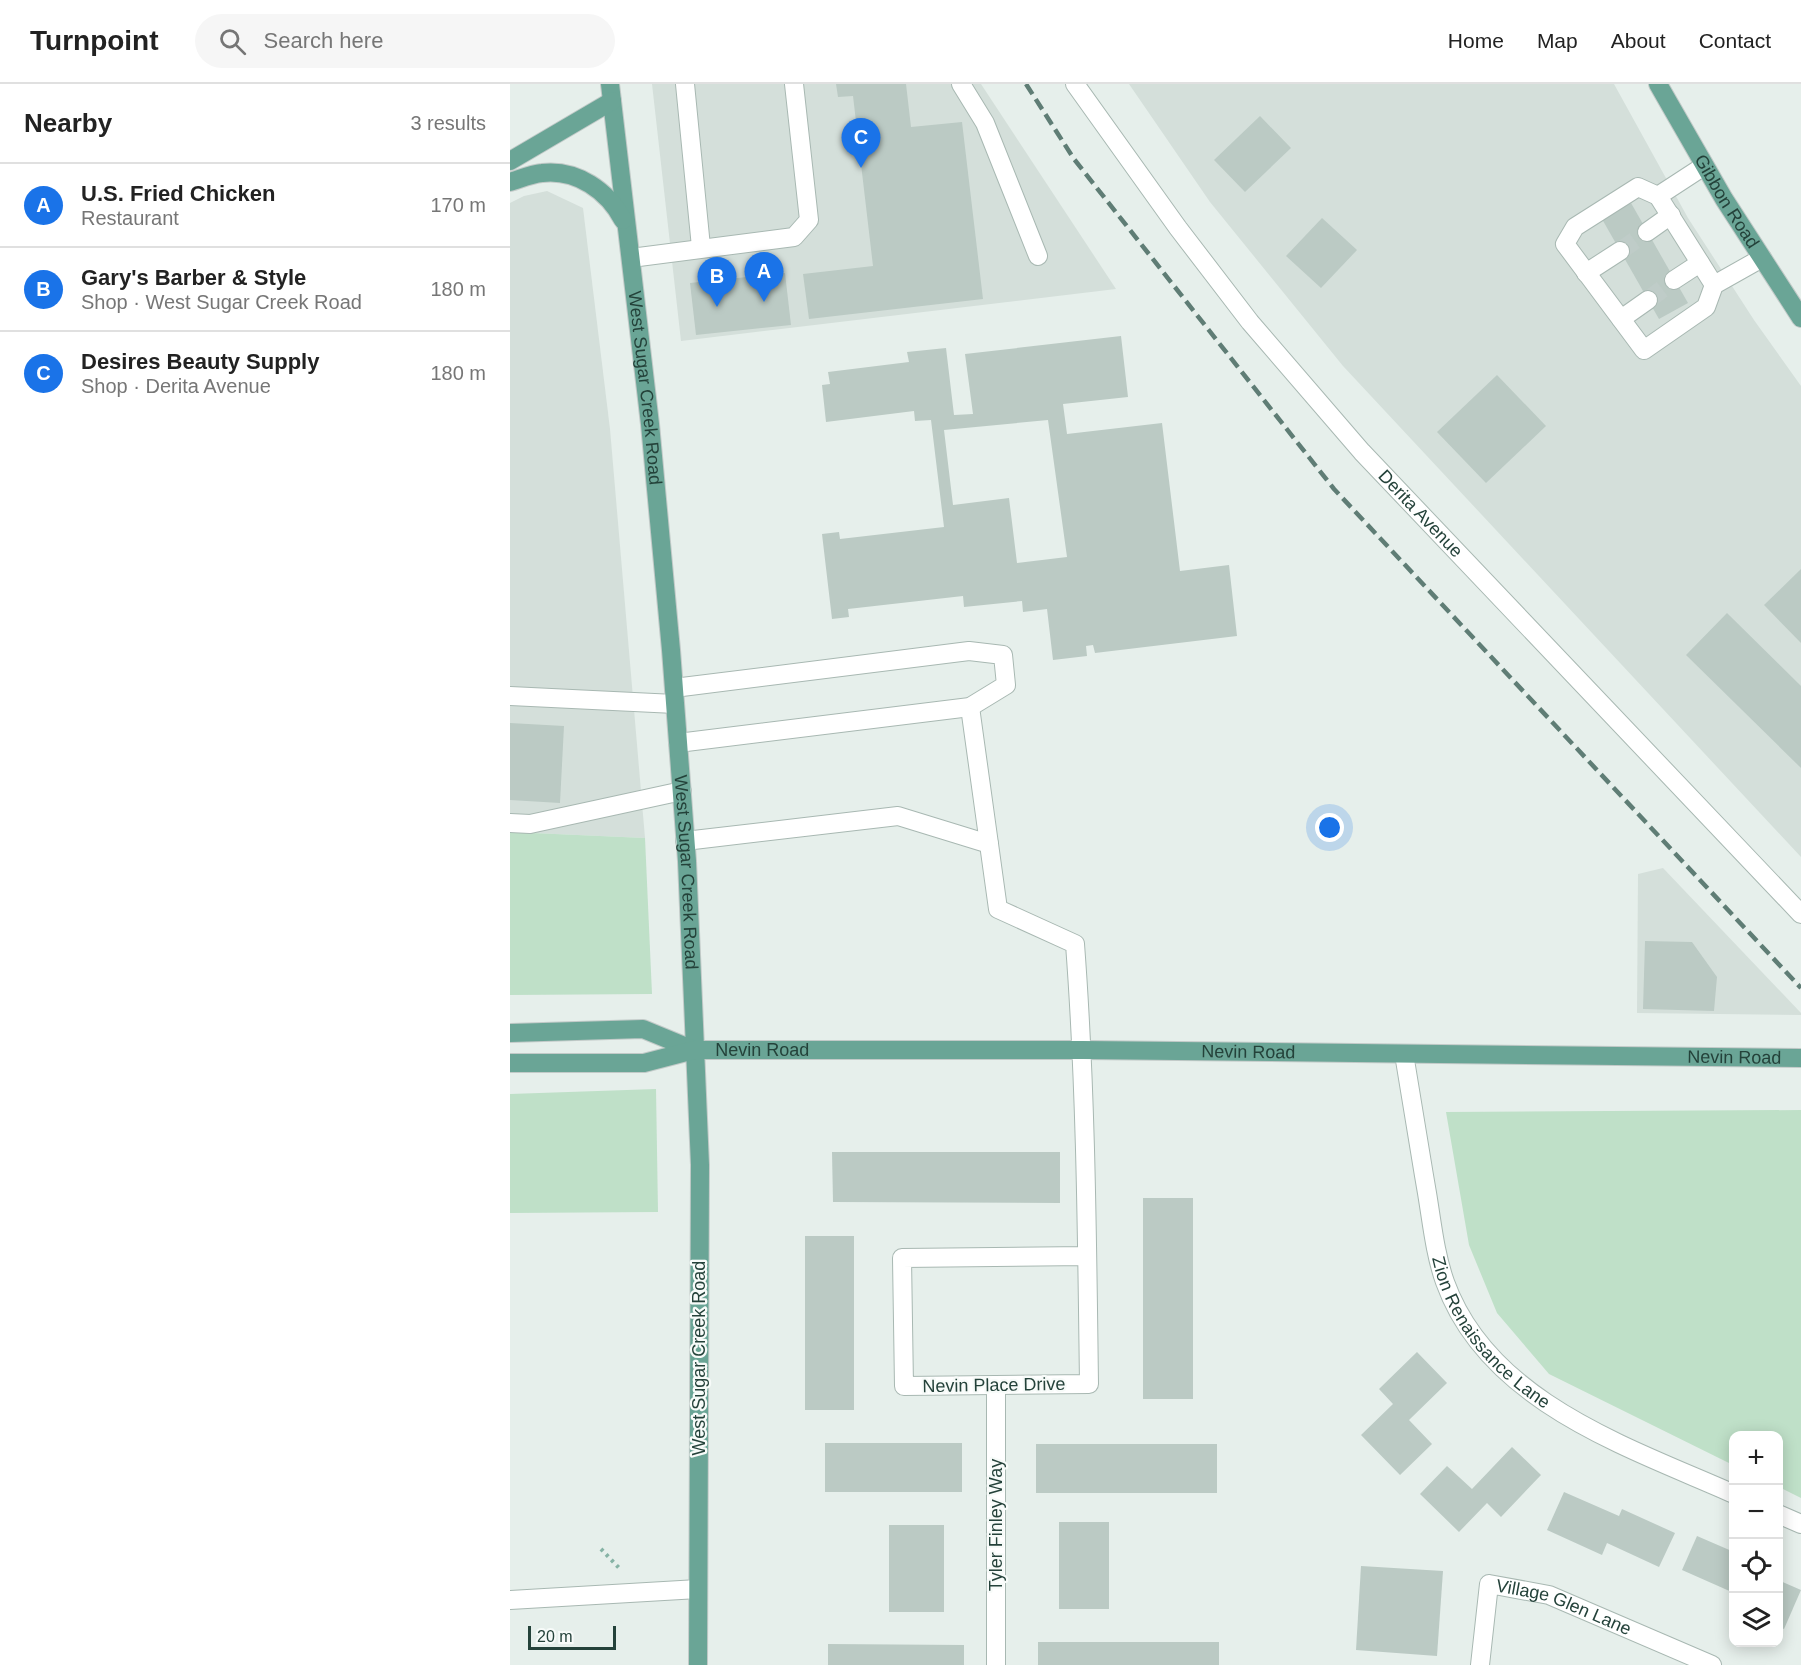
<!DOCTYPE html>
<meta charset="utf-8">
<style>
:root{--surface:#fff;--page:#f6f6f6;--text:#222;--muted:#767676;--line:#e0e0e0;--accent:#1a73e8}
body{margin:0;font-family:Arial,sans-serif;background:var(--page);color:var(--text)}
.controls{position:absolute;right:18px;bottom:18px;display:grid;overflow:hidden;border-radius:12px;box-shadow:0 3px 15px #0003}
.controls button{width:54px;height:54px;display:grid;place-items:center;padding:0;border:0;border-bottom:2px solid var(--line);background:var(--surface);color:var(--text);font:30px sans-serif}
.scale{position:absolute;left:18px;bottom:15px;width:88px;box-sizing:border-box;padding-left:6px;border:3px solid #24423a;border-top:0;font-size:16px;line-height:21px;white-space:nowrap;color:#24423a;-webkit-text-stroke:4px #f7fbf9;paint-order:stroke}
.you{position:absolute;left:820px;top:744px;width:21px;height:21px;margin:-15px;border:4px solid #fff;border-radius:50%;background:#1a73e8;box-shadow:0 0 0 9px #1a73e833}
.badge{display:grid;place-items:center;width:39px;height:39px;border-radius:50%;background:var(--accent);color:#fff;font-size:20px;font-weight:700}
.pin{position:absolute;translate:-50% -50px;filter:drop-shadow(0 2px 3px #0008)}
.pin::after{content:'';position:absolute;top:32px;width:21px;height:18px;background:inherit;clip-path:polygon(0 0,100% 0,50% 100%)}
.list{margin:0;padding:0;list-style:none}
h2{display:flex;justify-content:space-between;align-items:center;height:78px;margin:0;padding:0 24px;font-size:26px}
h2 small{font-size:20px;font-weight:400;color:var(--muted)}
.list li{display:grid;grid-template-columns:39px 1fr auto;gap:18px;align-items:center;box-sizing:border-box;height:84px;padding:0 24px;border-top:2px solid var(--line)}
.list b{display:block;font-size:22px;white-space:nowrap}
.list p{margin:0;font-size:20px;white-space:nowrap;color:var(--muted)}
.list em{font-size:20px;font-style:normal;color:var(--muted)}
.icon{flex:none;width:33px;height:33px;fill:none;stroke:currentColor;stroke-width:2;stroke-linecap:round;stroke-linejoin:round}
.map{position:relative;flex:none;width:1291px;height:1581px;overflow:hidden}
header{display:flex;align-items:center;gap:36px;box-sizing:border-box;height:84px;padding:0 30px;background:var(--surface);border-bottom:2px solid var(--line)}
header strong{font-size:28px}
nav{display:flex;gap:33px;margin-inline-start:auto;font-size:21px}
.search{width:420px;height:54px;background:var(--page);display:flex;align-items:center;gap:15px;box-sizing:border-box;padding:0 21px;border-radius:33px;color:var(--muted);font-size:22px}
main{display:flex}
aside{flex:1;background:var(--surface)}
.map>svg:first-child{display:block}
.built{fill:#d4dfda}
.green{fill:#bfe0c8}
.building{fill:#bbcac4;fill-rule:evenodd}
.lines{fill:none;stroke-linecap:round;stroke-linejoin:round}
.minor-tunnel{stroke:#bfccc8;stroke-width:18;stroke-dasharray:18 9;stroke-linecap:butt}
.minor-casing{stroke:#a8b8b2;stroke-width:20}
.major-casing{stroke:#c2cac8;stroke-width:20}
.path{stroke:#86b3a5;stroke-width:4;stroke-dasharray:3 4.5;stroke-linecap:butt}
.minor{stroke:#fff;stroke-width:18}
.major{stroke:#6aa596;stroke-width:18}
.rail{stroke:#5f7d75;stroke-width:4.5;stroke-dasharray:12 6;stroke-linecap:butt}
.labels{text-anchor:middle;stroke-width:4.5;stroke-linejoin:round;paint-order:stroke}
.street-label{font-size:18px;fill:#24423a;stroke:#f7fbf9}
</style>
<header>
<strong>Turnpoint</strong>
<div class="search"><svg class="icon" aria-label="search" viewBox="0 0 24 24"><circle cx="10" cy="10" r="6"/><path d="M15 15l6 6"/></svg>Search here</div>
<nav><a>Home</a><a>Map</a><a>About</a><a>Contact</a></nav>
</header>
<main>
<aside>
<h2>Nearby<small>3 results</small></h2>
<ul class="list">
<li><span class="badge">A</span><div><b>U.S. Fried Chicken</b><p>Restaurant</p></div><em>170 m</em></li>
<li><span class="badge">B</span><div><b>Gary's Barber &amp; Style</b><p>Shop · West Sugar Creek Road</p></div><em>180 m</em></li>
<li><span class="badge">C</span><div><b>Desires Beauty Supply</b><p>Shop · Derita Avenue</p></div><em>180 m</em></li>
</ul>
</aside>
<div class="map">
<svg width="1291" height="1581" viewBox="0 0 1291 1581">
<rect width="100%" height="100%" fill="#e6efeb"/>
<g class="built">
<polygon points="142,0 471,0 606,205 171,257"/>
<polygon points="619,0 1104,0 1178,134 1244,236 1291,302 1291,773 833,282 700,118"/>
<polygon points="37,107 73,124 100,345 135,754 0,748 0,119 14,112"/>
<polygon points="1153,784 1291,929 1291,931 1127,929 1128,790"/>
</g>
<g class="green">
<polygon points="0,748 135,754 142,910 0,911"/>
<polygon points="146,1005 148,1128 0,1129 0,1010"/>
<polygon points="1291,1026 1291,1414 1269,1403 1268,1352 1224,1352 1223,1381 1039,1290 987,1229 959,1161 936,1028"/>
</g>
<g class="building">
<polygon points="326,0 396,0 401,43 452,38 473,215 299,235 293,190 363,182 343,12 328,13"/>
<polygon points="750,32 781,64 735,108 704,76"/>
<polygon points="1121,119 1178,219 1149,235 1092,135"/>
<polygon points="812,134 847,166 811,204 776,172"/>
<polygon points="275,189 281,241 186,251 180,199"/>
<path d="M611 252 618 313 553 320 557 350 652 339 670 487 719 481 727 552 585 569 583 561 576 562 577 572 543 576 537 525 513 528 512 517 454 523 453 512 338 525 339 533 322 535 312 450 329 448 330 455 434 443 421 336 405 337 404 327 316 338 312 301 320 300 318 288 399 278 397 268 436 264 444 331 463 330 455 270ZM538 336 557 473 507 479 499 414 443 421 434 346Z"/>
<polygon points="987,291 1036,342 976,399 927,348"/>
<polygon points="1291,485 1291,559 1254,521"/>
<polygon points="1217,529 1291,602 1291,684 1176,571"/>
<polygon points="0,639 54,642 50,719 0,716"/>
<polygon points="1135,857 1182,858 1207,893 1204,927 1133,925"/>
<polygon points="322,1068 550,1068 550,1119 323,1118"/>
<rect x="633" y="1114" width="50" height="201"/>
<rect x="295" y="1152" width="49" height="174"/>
<polygon points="907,1268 937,1299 899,1336 922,1360 890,1391 851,1351 883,1320 869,1305"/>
<rect x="315" y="1359" width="137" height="49"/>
<rect x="526" y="1360" width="181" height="49"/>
<polygon points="1002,1363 1031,1391 991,1433 977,1419 949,1448 910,1410 937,1382 962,1405"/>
<polygon points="1054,1408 1109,1432 1112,1425 1165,1449 1149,1483 1097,1459 1092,1471 1037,1446"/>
<rect x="549" y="1438" width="50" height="87"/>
<rect x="379" y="1441" width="55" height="87"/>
<polygon points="1187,1452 1224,1468 1224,1509 1172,1486"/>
<polygon points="851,1482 933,1487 927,1572 846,1566"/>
<polygon points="1268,1496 1291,1506 1274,1545 1268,1542"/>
<rect x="528" y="1558" width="181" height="23"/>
<polygon points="318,1560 454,1561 454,1581 318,1581"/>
</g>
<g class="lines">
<g class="minor-tunnel">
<polyline points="1110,167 1137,148"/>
<polyline points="1138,216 1164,196"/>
</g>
<g class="minor-casing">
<g id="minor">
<polyline points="175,0 191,163"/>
<polyline points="451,0 475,39 528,172"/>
<path id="s1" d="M565 0 668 144 740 238 852 368 1291 830"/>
<polyline points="1148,112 1194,82"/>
<polyline points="1137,148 1161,131"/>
<polyline points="121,174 284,153 299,136 284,0"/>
<polyline points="1076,189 1110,167"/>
<polyline points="1164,196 1190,179"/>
<polyline points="1204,201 1148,112 1128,103 1065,143 1055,160 1134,266 1196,223 1204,201 1252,174"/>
<polyline points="1111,235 1138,216"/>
<polyline points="164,604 459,567 493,571 496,601 460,623 168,659"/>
<polyline points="0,612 165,620"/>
<polyline points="460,623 479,760"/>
<polyline points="0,739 20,740 172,707"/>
<path d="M175 757 388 732 479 760 488 825 565 860C576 1006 577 1153 579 1300L394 1302 392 1174 577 1172"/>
<path id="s2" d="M894 970C902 1017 909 1063 917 1109 922 1139 925 1170 935 1198 978 1318 1118 1363 1224 1410"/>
<polyline points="486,1301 486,1581"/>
<polyline points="1268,1430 1291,1440"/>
<polyline points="0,1516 188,1505"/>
<path id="s3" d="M970 1581 979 1500 1039 1511 1202 1581"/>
</g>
</g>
<g class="major-casing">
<g id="major">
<path id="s4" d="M100 0 140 340 161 566 177 777 190 1081 188 1581"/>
<path id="s5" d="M1148 0 1214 115 1291 234"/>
<polyline points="0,77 102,17"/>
<path d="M0 98C10 95 21 90 32 89 67 85 98 107 113 136"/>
<polyline points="0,949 133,945 184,966"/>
<path id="s6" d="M0 979H134L184 966H573L1291 974"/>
</g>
</g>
<polyline class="path" points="91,1465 111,1486"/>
<use href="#minor" class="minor"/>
<use href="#major" class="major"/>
<polyline class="rail" points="516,0 564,75 824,405 1291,904"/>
</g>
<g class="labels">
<g class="street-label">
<text dy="6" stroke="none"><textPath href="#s5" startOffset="136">Gibbon Road</textPath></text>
<text dy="6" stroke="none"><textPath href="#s4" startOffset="306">West Sugar Creek Road</textPath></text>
<text dy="6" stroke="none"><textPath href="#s1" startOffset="552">Derita Avenue</textPath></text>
<text dy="6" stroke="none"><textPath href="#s4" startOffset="792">West Sugar Creek Road</textPath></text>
<text dy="6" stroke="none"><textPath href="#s6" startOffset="254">Nevin Road</textPath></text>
<text dy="6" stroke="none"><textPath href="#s6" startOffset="740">Nevin Road</textPath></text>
<text dy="6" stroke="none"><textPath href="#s6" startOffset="1226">Nevin Road</textPath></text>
<text dy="6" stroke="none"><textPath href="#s2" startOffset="300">Zion Renaissance Lane</textPath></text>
<text transform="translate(189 1274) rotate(-90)" y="6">West Sugar Creek Road</text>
<text transform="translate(484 1301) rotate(-1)" y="6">Nevin Place Drive</text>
<text transform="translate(486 1441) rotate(-90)" y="6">Tyler Finley Way</text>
<text dy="6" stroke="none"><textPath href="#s3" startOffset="160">Village Glen Lane</textPath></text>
</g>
</g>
</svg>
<div class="controls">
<button>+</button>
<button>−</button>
<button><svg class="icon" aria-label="locate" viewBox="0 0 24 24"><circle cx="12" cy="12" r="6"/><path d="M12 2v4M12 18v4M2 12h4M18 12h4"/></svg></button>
<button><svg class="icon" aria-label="layers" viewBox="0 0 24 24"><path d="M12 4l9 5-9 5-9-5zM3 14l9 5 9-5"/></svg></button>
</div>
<div class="scale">20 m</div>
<div class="you"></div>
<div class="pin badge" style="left:254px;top:218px">A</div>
<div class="pin badge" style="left:207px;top:223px">B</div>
<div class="pin badge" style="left:351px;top:84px">C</div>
</div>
</main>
